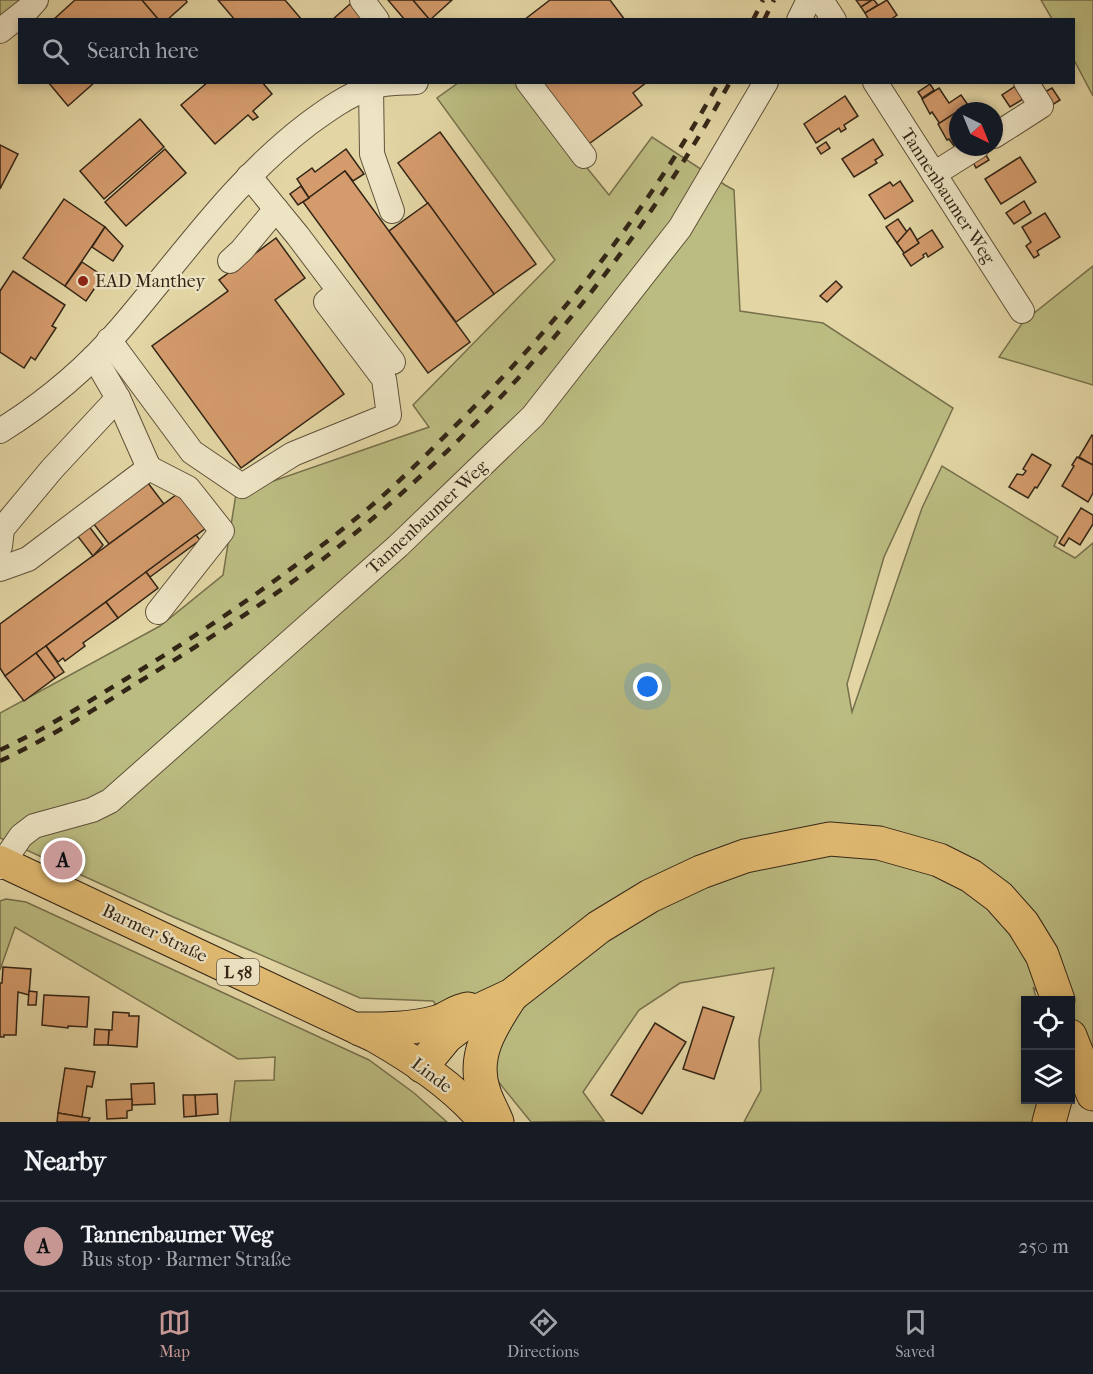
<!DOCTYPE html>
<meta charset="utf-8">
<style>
:root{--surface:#171b24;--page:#242831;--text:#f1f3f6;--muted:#9ea1a6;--line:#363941;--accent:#c59692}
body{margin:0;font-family:"IM FELL French Canon",serif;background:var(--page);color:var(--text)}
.controls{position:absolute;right:18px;bottom:18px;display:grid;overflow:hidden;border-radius:0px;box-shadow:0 3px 9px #0003}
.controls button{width:54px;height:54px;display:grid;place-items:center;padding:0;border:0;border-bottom:2px solid var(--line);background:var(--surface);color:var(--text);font:30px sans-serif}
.compass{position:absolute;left:949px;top:102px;width:54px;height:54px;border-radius:50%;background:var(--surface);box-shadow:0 3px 9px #0003;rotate:137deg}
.you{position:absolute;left:648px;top:687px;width:21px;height:21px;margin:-15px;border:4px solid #fff;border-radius:50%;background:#1a73e8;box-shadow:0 0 0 9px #1a73e833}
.badge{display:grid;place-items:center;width:39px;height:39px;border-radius:50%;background:var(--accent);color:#111;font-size:20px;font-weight:700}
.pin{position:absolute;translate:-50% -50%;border:3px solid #fff;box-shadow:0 2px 6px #0006}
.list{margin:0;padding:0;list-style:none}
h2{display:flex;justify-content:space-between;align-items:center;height:78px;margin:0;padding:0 24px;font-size:26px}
h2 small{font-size:20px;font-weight:400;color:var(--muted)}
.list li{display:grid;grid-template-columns:39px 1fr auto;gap:18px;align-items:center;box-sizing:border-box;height:90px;padding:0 24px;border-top:2px solid var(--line)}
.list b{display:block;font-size:22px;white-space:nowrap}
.list p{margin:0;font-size:20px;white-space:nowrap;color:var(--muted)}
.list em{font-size:20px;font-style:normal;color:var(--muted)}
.icon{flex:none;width:33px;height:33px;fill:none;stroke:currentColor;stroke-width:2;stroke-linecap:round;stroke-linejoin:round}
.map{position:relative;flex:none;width:1093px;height:1122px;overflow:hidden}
.search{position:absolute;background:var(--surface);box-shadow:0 3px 9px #0003;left:18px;right:18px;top:18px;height:66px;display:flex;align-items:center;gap:15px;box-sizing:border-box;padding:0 21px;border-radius:0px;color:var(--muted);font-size:22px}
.sheet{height:168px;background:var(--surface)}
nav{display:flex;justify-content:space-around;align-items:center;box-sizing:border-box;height:84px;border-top:2px solid var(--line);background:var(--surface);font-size:16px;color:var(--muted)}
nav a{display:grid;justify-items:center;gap:3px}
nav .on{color:var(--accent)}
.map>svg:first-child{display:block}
.green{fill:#bbbc81;stroke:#77704c;stroke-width:1.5}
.building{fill:#d49b6c;stroke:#332516;stroke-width:1.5}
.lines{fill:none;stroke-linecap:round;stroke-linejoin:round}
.minor-casing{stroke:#5f513a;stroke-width:26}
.major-casing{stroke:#332516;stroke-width:32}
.highway-casing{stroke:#332516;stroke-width:35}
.minor{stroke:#ede4c4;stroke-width:24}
.major{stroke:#e2bb72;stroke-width:30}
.highway{stroke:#e2bb72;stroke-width:33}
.rail{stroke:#332516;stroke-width:4.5;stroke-dasharray:10 10;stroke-linecap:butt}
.poi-dot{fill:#8f2418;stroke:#ede4c4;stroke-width:2}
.labels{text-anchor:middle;stroke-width:4.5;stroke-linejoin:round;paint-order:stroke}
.shield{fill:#ede4c4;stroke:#6b5e4a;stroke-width:1.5}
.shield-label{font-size:16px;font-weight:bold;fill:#332516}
.street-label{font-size:18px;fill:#332516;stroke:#ede4c4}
.poi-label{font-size:18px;fill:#332516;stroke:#ede4c4;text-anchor:start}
</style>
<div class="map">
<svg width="1093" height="1122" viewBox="0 0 1093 1122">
<rect width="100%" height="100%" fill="#e3d6a4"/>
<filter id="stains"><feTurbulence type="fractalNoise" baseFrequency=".00333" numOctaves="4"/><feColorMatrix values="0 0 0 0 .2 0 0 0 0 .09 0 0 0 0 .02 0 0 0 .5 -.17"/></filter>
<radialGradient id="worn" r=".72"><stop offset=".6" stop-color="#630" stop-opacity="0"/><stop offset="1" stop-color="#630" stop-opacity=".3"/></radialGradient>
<g class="green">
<polygon points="0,0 20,0 0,24"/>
<polygon points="1041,0 1093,0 1093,96 1074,60 1074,20 1052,19"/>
<polygon points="458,83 518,83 609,195 652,137 725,185 734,190 740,311 823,323 953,408 884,557 847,684 852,712 922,508 942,466 1058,537 1054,546 1075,558 1093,543 1093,1063 1071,1034 1070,1000 1045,1000 1033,987 1037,1000 1026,1000 1026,1100 1041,1100 1036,1122 744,1122 761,1090 759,1040 774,968 680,983 639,1010 583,1092 604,1121 531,1122 433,1001 360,998 171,916 0,838 0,713 160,626 223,575 236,494 429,427 413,405 555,260 437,98"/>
<polygon points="1093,266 1093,385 999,357 1023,322"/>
<polygon points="6,899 26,902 369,1060 414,1093 447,1122 230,1122 235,1081 274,1080 275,1057 238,1059 15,927 0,970 0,901"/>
</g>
<g class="building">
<polygon points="75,0 142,0 159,20 53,20"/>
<polygon points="142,0 186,0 187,2 167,20 159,20"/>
<polygon points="218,0 285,0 302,20 235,20"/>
<polygon points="388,0 413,0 430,20 405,20"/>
<polygon points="413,0 452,0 430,20"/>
<polygon points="550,0 610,0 625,20 524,20"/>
<polygon points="856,0 872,0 861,7"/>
<polygon points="872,0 874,0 878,5 865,13 861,7"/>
<polygon points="887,0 897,15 890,20 869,20 865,13"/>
<polygon points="350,4 363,20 332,20"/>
<polygon points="48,82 95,82 68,106"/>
<polygon points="208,82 262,82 272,94 253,111 258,117 253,120 248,115 215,144 181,105"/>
<polygon points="540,82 647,82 633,93 642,105 586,146"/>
<polygon points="1020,83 1028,96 1010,107 1002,95"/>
<polygon points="930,84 934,90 922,98 918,92"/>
<polygon points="939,88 949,103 961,95 968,105 940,124 932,112 930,114 922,99"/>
<polygon points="1052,88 1060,100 1049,107 1041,94"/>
<polygon points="845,96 858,116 844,125 846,129 841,132 839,128 816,143 804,124"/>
<polygon points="955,113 958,117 957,150 949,139 947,140 938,124"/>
<polygon points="140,119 164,147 104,199 80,171"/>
<polygon points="440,132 536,264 494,294 398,163"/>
<polygon points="873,139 883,155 875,160 877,163 854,177 842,159"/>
<polygon points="826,142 830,148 821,154 817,148"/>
<polygon points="0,145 18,154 0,189"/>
<polygon points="165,149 186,173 126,226 105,202"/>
<polygon points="346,149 364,174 353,181 345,171 309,198 297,179 312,168 315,172"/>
<polygon points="984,152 989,160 976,168 972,160"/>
<polygon points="1020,157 1036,182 1001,204 985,179"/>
<polygon points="345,171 470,342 428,373 303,202"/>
<polygon points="900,181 913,201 885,219 869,195 890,182 893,186"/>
<polygon points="301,186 309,198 298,205 290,194"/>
<polygon points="64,199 105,227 65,286 23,258"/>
<polygon points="1024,201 1031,213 1014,224 1006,213"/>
<polygon points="428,203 494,294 456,322 389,231"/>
<polygon points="1045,213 1060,237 1037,251 1039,255 1034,258 1026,246 1031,242 1022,227"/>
<polygon points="898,219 907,232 897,243 886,227"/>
<polygon points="105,227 123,246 113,261 92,247"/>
<polygon points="910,228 919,243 904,253 897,243"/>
<polygon points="932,230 943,247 928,257 926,253 923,255 924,257 911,266 903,254 919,243 917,240"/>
<polygon points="276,238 305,278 275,300 344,394 241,468 152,346 228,291 219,280"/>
<polygon points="82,262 103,276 86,301 65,286"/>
<polygon points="13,271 65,305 52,326 56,328 35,360 31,357 24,368 0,352 0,291"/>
<polygon points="836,281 842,287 827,302 820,296"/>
<polygon points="1092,435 1093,436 1093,465 1079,457"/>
<polygon points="1032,454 1051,465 1037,488 1035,487 1028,498 1009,487 1017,474 1023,475 1026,471 1023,469"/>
<polygon points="1077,457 1093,465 1093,493 1088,502 1062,486 1074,466 1072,465"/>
<polygon points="148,483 164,504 109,544 93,523"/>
<polygon points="180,492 206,528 5,676 0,668 0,624"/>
<polygon points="1081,508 1093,515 1093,524 1080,545 1069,538 1064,546 1059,543"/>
<polygon points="88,525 103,545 93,556 76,534"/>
<polygon points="196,535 200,540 150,577 146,572"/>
<polygon points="146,572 158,588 118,618 106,602"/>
<polygon points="106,602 118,618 83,643 85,646 65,661 63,658 58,662 46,646"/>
<polygon points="46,646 64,672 55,678 36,653"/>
<polygon points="36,653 55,678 24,701 5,676"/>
<polygon points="3,967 31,969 29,995 18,992 16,1035 4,1035 4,1037 0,1037 0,983 2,983"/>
<polygon points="29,991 37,992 36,1005 28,1005"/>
<polygon points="44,995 89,997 87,1027 68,1026 68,1028 42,1025"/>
<polygon points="703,1007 734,1017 714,1079 683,1069"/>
<polygon points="113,1012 129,1013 129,1016 139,1016 137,1047 108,1045 109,1030 112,1030"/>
<polygon points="655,1023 686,1042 642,1114 611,1095"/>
<polygon points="95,1029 109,1030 108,1045 94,1045"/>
<polygon points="65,1068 95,1072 92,1087 87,1086 82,1117 58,1113"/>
<polygon points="154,1083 155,1104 132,1105 131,1084"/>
<polygon points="217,1094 218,1114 196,1116 195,1095"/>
<polygon points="183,1095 195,1095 196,1116 184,1117"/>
<polygon points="132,1099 132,1110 127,1111 127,1118 107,1119 106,1100"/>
<polygon points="58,1113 82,1117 90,1118 88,1122 57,1122"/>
</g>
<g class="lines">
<g class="minor-casing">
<g id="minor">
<polyline points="362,0 377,20"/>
<polyline points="821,0 834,20"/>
<polyline points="799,20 809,0"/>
<polyline points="0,31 28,9 36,0"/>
<polyline points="528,82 584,156"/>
<polyline points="875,82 1022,311"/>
<polyline points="371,87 372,154 392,211"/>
<polyline points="994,136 1041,106 1026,82"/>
<polyline points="934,174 977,147"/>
<polyline points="249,176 298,236 393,362"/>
<polyline points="230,261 242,250 276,209"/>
<polyline points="109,340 192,452 242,486 293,454 389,415 384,379 326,302 339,291"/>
<path d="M0 431C45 403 86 369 121 328 181 258 233 181 308 124 327 110 348 95 371 87 385 82 401 83 416 82"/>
<polyline points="149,468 188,488 222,531 158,612"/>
<polyline points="0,546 2,529 52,469 118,398"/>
<polyline points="0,569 28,559 149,468 118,398 94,357"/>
<polyline points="0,867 21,836 34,826 92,810 110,801 398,546 533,416 680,228 766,82"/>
</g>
</g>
<g class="major-casing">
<path id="major" d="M0 861 374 1037C414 1060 454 1086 484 1122"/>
</g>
<g class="highway-casing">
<g id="highway">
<path d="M360 1029C385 1029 412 1029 437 1022 448 1019 457 1010 468 1009"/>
<polyline points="1070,1036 1093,1094"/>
<polyline points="422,1066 446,1037 482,1009 512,995 599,927 650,896 701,872 745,856 830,839 879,843 939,860 971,876 999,897 1023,924 1042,955 1058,1000"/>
<path d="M497 1122C493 1112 487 1102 484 1092 471 1056 492 1025 511 996"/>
<polyline points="1049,1122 1055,1100"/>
</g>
</g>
<use href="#minor" class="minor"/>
<use href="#major" class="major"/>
<use href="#highway" class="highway"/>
<g class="rail">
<polyline points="753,20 763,0"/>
<polyline points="764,20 774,0"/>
<path d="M0 750C48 728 94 698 139 671 217 623 293 570 364 512 394 487 423 458 451 430 556 327 648 211 719 82"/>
<path d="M0 761C52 737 101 705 150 675 209 639 268 601 323 559 489 429 629 267 730 82"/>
</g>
</g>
<circle class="poi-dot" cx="83" cy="281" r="6"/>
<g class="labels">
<rect class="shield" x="217" y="959" width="42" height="26" rx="4.5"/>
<g class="shield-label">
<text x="238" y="978">L 58</text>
</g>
<g class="street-label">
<text transform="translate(948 196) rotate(57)" y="6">Tannenbaumer Weg</text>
<text transform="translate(427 517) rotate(-43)" y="6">Tannenbaumer Weg</text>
<text transform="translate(155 933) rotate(25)" y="6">Barmer Straße</text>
<text transform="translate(432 1075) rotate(37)" y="6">Linde</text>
</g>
<g class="poi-label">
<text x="95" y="287">EAD Manthey</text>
</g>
</g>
<rect width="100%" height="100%" filter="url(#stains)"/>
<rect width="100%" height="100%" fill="url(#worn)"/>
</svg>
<div class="controls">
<button><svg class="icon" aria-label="locate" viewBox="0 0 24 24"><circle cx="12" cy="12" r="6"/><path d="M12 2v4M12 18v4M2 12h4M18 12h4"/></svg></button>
<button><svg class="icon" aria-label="layers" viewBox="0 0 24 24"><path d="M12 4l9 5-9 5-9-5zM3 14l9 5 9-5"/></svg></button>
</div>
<svg class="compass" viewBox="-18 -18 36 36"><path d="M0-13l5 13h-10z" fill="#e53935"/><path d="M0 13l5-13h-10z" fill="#9ea1a6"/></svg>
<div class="you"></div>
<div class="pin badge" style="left:63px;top:860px">A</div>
<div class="search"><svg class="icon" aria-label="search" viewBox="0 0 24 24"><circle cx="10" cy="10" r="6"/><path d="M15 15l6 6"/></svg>Search here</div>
</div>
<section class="sheet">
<h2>Nearby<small></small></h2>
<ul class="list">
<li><span class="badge">A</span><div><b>Tannenbaumer Weg</b><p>Bus stop · Barmer Straße</p></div><em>250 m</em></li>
</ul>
</section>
<nav>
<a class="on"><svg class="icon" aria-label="map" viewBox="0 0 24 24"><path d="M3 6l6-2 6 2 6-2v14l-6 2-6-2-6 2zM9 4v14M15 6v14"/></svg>Map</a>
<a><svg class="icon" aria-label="directions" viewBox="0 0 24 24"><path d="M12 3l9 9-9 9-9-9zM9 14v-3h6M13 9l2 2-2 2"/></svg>Directions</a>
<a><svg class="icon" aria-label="saved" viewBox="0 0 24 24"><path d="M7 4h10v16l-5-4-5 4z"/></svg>Saved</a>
</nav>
